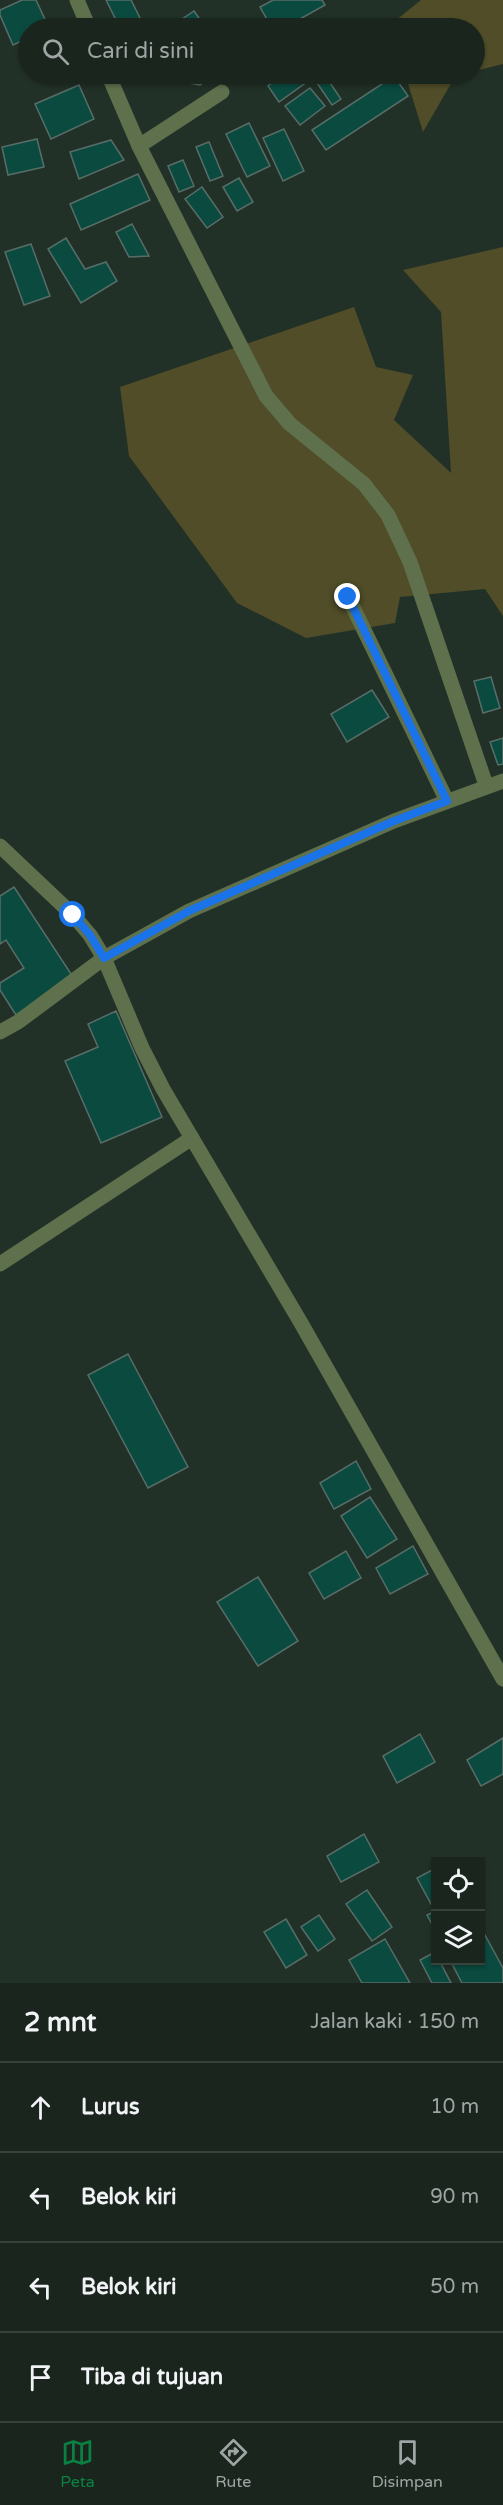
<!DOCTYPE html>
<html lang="id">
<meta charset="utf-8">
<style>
:root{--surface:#1a251d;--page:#232d26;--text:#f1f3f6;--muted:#9fa5a4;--line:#38423b;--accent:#0b8043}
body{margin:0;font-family:"Varela Round",sans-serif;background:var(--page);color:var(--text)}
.controls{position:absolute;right:18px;bottom:18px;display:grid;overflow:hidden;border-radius:0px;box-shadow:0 2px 4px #0004}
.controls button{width:54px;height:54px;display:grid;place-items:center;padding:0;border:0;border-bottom:2px solid var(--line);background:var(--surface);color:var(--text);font:30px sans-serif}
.stop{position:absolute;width:18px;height:18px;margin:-14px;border:4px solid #1a73e8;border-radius:50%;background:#fff}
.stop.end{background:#1a73e8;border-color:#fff;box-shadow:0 2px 6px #0008}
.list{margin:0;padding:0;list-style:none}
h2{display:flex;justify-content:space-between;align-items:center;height:78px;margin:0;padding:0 24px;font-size:26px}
h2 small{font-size:20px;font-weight:400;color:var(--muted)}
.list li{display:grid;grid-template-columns:39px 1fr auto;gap:18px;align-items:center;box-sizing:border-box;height:90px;padding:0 24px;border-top:2px solid var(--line)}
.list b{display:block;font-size:22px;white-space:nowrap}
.list em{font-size:20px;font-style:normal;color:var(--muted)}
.icon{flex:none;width:33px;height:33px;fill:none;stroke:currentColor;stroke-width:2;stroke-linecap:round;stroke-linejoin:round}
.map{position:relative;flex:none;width:503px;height:1983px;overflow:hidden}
.search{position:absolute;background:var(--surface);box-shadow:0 2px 4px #0004;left:18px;right:18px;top:18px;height:66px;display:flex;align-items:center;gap:15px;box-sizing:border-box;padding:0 21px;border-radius:33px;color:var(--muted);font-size:22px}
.sheet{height:438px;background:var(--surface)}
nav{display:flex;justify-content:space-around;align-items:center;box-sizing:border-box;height:84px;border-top:2px solid var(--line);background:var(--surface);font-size:16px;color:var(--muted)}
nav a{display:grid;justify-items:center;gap:3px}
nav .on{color:var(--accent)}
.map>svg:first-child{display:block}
.green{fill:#504d28}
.building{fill:#0b4a3f;stroke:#586d68;stroke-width:1.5}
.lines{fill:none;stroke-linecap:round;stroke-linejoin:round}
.minor{stroke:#5f704d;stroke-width:15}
.route{stroke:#1a73e8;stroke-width:8}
</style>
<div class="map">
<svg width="503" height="1983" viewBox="0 0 503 1983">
<rect width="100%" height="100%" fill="#223127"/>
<g class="green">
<polygon points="421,0 503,0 503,64 475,71 474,28 392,28 390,25"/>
<polygon points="405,74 460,74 456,75 423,132"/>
<polygon points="503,247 503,616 485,589 400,597 395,623 306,638 237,603 129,456 120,387 354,307 376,367 413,375 394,420 451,473 441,312 403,270"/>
</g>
<g class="building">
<polygon points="22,0 36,0 49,28 28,28 28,38 13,45 0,15 0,10"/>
<polygon points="106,0 131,0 145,28 120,28"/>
<polygon points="273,0 322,0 325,5 284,28 272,28 260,7"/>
<polygon points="194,11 206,28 169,28"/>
<polygon points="144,74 217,74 200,85 146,76"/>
<polygon points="285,74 296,74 304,84 279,102 268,86"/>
<polygon points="311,74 324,74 341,99 332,105"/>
<polygon points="394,76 408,96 326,150 312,130"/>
<polygon points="79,85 94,119 51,139 35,104"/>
<polygon points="310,88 325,106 300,125 285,106"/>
<polygon points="249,123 270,166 247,177 226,134"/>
<polygon points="284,129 304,171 283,181 263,138"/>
<polygon points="37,139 44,167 8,175 2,147"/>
<polygon points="111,140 124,160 79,179 70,152"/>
<polygon points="209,142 223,176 210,181 196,147"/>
<polygon points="183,160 194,186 179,192 168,166"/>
<polygon points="138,174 150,200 81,230 70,204"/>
<polygon points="239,178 253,202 237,211 223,187"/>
<polygon points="202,187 223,217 207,228 185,199"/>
<polygon points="132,224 149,256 129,257 116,232"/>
<polygon points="66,238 85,269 106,262 117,281 81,303 48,249"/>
<polygon points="31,244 50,296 24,305 5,252"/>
<polygon points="491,677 500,708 483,713 474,681"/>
<polygon points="372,690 389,717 347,742 331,714"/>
<polygon points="503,738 503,764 498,765 490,742"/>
<polygon points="14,887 73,977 16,1015 0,990 0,983 24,968 6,940 0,944 0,896"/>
<polygon points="116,1011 162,1117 101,1143 65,1061 98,1047 88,1024"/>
<polygon points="128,1354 188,1467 148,1488 88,1375"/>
<polygon points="356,1461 371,1489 334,1509 320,1483"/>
<polygon points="370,1497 397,1539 367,1558 341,1516"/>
<polygon points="413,1546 428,1574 390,1594 376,1568"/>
<polygon points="346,1551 361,1578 324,1599 309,1573"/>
<polygon points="258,1577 298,1641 258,1666 217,1602"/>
<polygon points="420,1734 435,1762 397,1783 383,1756"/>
<polygon points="503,1738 503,1774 481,1786 467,1760"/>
<polygon points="364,1834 379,1862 341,1882 327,1856"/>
<polygon points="436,1868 436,1901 431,1904 417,1878"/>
<polygon points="367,1890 392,1927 372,1941 346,1904"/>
<polygon points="436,1911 436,1932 427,1915"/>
<polygon points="319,1915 335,1939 318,1951 301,1927"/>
<polygon points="286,1919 307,1955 286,1968 264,1932"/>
<polygon points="480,1926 503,1968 503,1983 462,1983 450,1960 480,1960"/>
<polygon points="385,1939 410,1983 362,1983 349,1960"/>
<polygon points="435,1952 436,1960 439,1960 451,1983 432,1983 420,1960"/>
</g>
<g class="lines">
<g class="minor">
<polyline points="77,0 89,28"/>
<polyline points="108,74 139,146 222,92"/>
<polyline points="139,146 266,396 290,424 364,484 388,515 410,562 486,785"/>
<polyline points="348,597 447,801"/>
<polyline points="0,846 73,915 90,935 104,958 142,1048 163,1089 301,1323 503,1679"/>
<polyline points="0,1032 18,1022 104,958 189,911 394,821 503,781"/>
<polyline points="0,1264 192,1138"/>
</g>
</g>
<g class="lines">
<polyline class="route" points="73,915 90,935 104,958 189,911 394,821 447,801 348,597"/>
</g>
</svg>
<div class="controls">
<button><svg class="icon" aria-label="locate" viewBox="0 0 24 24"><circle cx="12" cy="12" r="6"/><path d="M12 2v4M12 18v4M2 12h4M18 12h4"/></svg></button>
<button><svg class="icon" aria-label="layers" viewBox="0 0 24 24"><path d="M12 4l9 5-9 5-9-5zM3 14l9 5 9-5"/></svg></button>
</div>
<div class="stop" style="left:73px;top:915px"></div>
<div class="stop end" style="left:348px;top:597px"></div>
<div class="search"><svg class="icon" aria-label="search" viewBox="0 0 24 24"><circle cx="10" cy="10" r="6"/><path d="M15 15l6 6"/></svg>Cari di sini</div>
</div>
<section class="sheet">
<h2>2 mnt<small>Jalan kaki · 150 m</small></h2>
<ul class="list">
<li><svg class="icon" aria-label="ahead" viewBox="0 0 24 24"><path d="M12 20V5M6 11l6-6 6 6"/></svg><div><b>Lurus</b></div><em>10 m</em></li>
<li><svg class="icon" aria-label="left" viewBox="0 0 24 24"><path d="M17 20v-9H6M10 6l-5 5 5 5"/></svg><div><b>Belok kiri</b></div><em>90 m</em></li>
<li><svg class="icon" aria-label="left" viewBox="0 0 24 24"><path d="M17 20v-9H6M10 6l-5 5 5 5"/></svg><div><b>Belok kiri</b></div><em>50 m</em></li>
<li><svg class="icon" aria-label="arrive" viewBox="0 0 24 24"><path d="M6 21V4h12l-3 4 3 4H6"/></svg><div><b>Tiba di tujuan</b></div></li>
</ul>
</section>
<nav>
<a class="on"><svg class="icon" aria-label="map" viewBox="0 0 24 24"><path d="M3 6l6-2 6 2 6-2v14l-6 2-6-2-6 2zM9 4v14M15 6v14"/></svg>Peta</a>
<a><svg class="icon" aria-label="directions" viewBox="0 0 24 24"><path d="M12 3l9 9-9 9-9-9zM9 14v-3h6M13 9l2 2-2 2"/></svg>Rute</a>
<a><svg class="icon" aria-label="saved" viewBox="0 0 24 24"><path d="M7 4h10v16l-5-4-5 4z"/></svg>Disimpan</a>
</nav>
